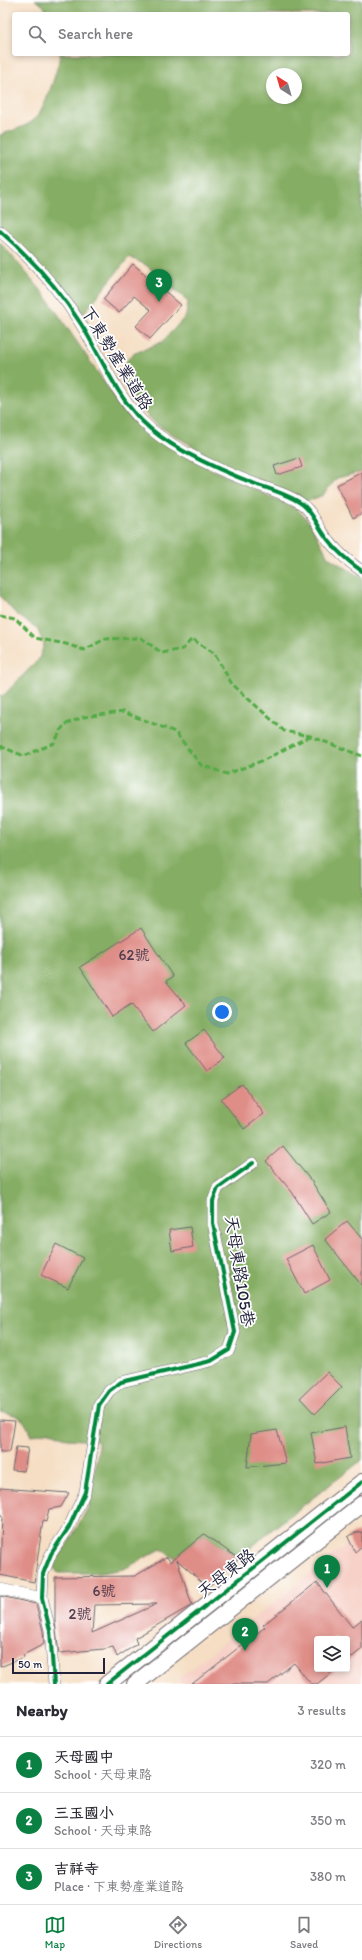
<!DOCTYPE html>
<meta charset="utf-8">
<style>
:root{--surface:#fff;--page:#f2f2f3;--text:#2b2b33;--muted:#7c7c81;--line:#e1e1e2;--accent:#0b8043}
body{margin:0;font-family:Itim,"LXGW WenKai TC",sans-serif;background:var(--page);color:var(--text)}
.controls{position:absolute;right:12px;bottom:12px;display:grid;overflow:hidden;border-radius:4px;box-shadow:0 2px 6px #0003}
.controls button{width:36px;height:36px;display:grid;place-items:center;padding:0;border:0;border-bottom:1px solid var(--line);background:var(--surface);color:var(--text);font:20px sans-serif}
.compass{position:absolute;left:266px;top:68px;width:36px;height:36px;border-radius:50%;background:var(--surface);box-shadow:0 2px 6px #0003;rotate:323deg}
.scale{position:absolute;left:12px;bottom:10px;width:93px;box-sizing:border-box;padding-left:4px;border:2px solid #22223b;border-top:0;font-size:11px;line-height:14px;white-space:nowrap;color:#22223b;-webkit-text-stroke:3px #fff;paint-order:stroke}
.you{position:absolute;left:222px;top:1012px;width:14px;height:14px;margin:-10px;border:3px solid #fff;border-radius:50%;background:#1a73e8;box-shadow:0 0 0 6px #1a73e833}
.badge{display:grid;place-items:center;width:26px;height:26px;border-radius:50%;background:var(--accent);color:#fff;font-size:13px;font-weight:700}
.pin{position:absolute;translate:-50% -33px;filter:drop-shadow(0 1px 2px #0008)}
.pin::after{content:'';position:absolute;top:21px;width:14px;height:12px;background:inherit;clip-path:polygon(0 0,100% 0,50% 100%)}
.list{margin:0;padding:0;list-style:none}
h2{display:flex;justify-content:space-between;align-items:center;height:52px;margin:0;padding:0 16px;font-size:17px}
h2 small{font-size:13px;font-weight:400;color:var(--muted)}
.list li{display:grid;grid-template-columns:26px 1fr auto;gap:12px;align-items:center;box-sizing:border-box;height:56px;padding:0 16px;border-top:1px solid var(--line)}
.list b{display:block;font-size:15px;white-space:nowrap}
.list p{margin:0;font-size:13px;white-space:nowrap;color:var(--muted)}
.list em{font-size:13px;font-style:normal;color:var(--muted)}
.icon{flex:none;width:22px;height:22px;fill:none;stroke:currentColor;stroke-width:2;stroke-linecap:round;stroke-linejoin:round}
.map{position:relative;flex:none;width:362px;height:1684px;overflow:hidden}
.search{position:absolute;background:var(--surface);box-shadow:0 2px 6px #0003;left:12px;right:12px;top:12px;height:44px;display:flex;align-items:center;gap:10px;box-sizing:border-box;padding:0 14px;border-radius:4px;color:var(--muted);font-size:15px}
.sheet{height:220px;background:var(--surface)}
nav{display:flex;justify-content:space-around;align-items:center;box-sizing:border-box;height:56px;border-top:1px solid var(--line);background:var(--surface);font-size:11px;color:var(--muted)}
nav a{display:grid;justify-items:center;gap:2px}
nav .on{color:var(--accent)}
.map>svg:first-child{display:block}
.built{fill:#f7d1c8;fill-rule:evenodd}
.forest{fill:#85ad64;stroke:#546850;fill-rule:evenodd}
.building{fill:#df8d87;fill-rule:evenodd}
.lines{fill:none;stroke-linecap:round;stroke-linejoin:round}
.street-casing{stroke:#6c646b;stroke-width:12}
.secondary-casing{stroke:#6c646b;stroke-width:18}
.street{stroke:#fff;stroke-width:11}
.secondary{stroke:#fff;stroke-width:16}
.quiet{stroke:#53aa46;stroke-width:3;stroke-dasharray:6 3;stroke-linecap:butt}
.cycleway-casing{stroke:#fff;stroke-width:6}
.cycleway{stroke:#00873e;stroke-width:4}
.labels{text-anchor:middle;stroke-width:3.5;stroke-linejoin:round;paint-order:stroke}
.number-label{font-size:15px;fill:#513d4e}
.street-label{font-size:17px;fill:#22223b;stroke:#fff}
</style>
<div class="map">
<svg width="362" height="1684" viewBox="0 0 362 1684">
<rect width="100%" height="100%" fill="#fff"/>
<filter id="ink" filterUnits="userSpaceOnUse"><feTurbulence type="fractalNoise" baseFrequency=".025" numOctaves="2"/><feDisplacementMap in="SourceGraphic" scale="8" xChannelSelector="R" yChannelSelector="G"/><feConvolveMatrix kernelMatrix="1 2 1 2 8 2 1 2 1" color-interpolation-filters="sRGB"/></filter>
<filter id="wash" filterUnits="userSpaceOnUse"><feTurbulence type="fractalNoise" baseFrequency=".012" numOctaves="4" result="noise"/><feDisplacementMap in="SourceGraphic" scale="16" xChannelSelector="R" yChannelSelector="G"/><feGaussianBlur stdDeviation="0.9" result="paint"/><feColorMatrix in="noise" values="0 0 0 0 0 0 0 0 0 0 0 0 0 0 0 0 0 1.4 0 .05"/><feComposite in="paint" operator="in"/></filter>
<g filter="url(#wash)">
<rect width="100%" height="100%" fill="#f5dec3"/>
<path class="built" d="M362 1532V1684H182L178 1679ZM317 1639H347V1669H317Z"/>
<g class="forest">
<path d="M35 0H362V474L361 472 337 478 323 495 306 502 263 481 226 466 157 425 142 410 123 384 120 374 124 364 133 354 162 342 186 316 188 301 146 265 129 257 84 313 72 304 0 225V135C10 131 26 127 34 120 44 111 59 68 60 54H348V14H48L43 5ZM272 74H296V98H272Z"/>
<path d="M0 242 45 295 117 401 131 419 147 434 211 469 297 509 311 524 328 557 362 578V1460L265 1535 239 1559 204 1534 175 1558 161 1549 124 1569 100 1573H58L52 1565 67 1545 88 1508 98 1452V1441L67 1439 50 1431 31 1436C24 1416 19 1416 0 1411V696L4 695 39 659 44 645 37 628 16 614 0 596Z"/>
</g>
<g id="blocks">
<g class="building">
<polygon points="133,264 181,305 150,339 136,326 151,310 134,296 119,313 103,299"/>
<polygon points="299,458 302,467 277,475 274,466"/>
<polygon points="362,472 362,513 353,518 337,485"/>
<polygon points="141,928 173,977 166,981 186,1005 153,1032 131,1004 112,1017 80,967"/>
<polygon points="204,1030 225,1058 207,1071 186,1043"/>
<polygon points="242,1084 264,1114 244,1129 221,1099"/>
<polygon points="283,1146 312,1182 331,1212 312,1224 292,1192 266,1161"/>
<polygon points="347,1221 362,1239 362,1286 325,1239"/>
<polygon points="190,1227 193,1247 172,1251 169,1230"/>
<polygon points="56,1244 83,1258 68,1288 41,1275"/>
<polygon points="313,1245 330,1280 304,1294 286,1259"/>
<polygon points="327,1372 342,1387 315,1414 300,1398"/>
<polygon points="0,1420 15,1421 10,1452 0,1452"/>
<polygon points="345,1427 350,1458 317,1464 311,1433"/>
<polygon points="277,1430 286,1463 247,1467 251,1434"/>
<polygon points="16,1447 28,1448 24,1471 12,1470"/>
<polygon points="0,1488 69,1493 61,1507 49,1509 46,1522 43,1521 34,1582 0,1575 2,1516 0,1516"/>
<polygon points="362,1532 362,1546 355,1552 348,1537 354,1533"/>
<path d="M204 1534 239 1559 208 1587 177 1560 192 1605 135 1638 137 1644 117 1657 113 1647 104 1649 59 1653 55 1621V1577L135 1576 167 1557 170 1562ZM157 1604 92 1633 94 1605Z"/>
<polygon points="317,1582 352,1627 362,1619 362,1649 347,1661 347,1639 317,1639 317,1669 336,1669 317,1684 311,1684 294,1663 268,1684 192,1684 265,1627 263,1625"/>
<polygon points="0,1596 36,1604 43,1631 44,1644 23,1655 24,1657 0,1667"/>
</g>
</g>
</g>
<g filter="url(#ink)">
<use href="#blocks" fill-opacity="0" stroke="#6c646b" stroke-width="1"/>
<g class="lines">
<g class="street-casing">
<g id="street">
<path d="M0 231C31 258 59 289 81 324 101 356 115 394 142 421 168 448 224 472 258 485 273 490 289 495 302 504 311 511 314 519 320 528 330 545 346 560 362 571"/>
<polyline points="0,1589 42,1598"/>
<polyline points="54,1684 50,1630 42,1598 43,1574 51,1554 69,1527 85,1492 99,1405 109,1391 121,1382 211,1361 229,1350 235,1332 213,1223 213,1201 218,1188 253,1163"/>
</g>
</g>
<g class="secondary-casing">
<g id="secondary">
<polyline points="107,1684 362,1482"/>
<polyline points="135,1684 362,1504"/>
</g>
</g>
<use href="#street" class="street"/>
<use href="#secondary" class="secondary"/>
<g class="quiet">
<polyline points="0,615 15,618 35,638 66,644 84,650 105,639 141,638 162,653 183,649 192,639 214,653 232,684 284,731 310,736 362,756"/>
<polyline points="0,746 24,756 54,743 64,725 83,717 123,712 175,732 201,765 227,774 264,760 310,736"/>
</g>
<g class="cycleway-casing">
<g id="cycleway">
<path d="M0 231C31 258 59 289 81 324 101 356 115 394 142 421 168 448 224 472 258 485 273 490 289 495 302 504 311 511 314 519 320 528 330 545 346 560 362 571"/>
<polyline points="54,1684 50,1630 42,1598 43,1574 51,1554 69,1527 85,1492 99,1405 109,1391 121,1382 211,1361 229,1350 235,1332 213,1223 213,1201 218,1188 253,1163"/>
<polyline points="107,1684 362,1482"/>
</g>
</g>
<use href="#cycleway" class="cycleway"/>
</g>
</g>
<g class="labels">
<g class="number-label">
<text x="134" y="960">62號</text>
<text x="104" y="1596">6號</text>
<text x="80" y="1619">2號</text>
</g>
<g class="street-label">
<text transform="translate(117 358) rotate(58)" y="6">下東勢產業道路</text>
<text transform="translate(240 1271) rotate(81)" y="6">天母東路105巷</text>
<text transform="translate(226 1573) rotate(-38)" y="6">天母東路</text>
</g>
</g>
</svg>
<div class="controls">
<button><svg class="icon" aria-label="layers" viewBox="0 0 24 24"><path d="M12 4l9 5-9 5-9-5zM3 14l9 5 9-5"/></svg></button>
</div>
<svg class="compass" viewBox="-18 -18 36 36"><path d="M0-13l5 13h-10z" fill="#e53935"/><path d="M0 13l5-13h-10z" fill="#7c7c81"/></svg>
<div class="scale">50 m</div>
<div class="you"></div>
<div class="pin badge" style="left:327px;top:1588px">1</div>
<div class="pin badge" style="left:245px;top:1651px">2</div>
<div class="pin badge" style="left:159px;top:302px">3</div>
<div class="search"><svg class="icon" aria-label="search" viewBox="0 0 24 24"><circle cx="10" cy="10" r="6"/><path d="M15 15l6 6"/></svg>Search here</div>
</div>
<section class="sheet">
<h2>Nearby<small>3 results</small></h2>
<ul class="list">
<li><span class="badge">1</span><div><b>天母國中</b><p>School · 天母東路</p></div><em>320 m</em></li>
<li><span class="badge">2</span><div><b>三玉國小</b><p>School · 天母東路</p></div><em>350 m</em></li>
<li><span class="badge">3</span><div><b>吉祥寺</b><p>Place · 下東勢產業道路</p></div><em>380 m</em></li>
</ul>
</section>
<nav>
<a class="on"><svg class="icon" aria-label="map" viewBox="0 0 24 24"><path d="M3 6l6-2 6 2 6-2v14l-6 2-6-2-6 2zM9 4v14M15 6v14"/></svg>Map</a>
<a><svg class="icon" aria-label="directions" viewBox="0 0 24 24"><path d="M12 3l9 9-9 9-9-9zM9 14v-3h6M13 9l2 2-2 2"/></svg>Directions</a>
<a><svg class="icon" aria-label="saved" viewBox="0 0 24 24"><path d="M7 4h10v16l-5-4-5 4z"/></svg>Saved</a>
</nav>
